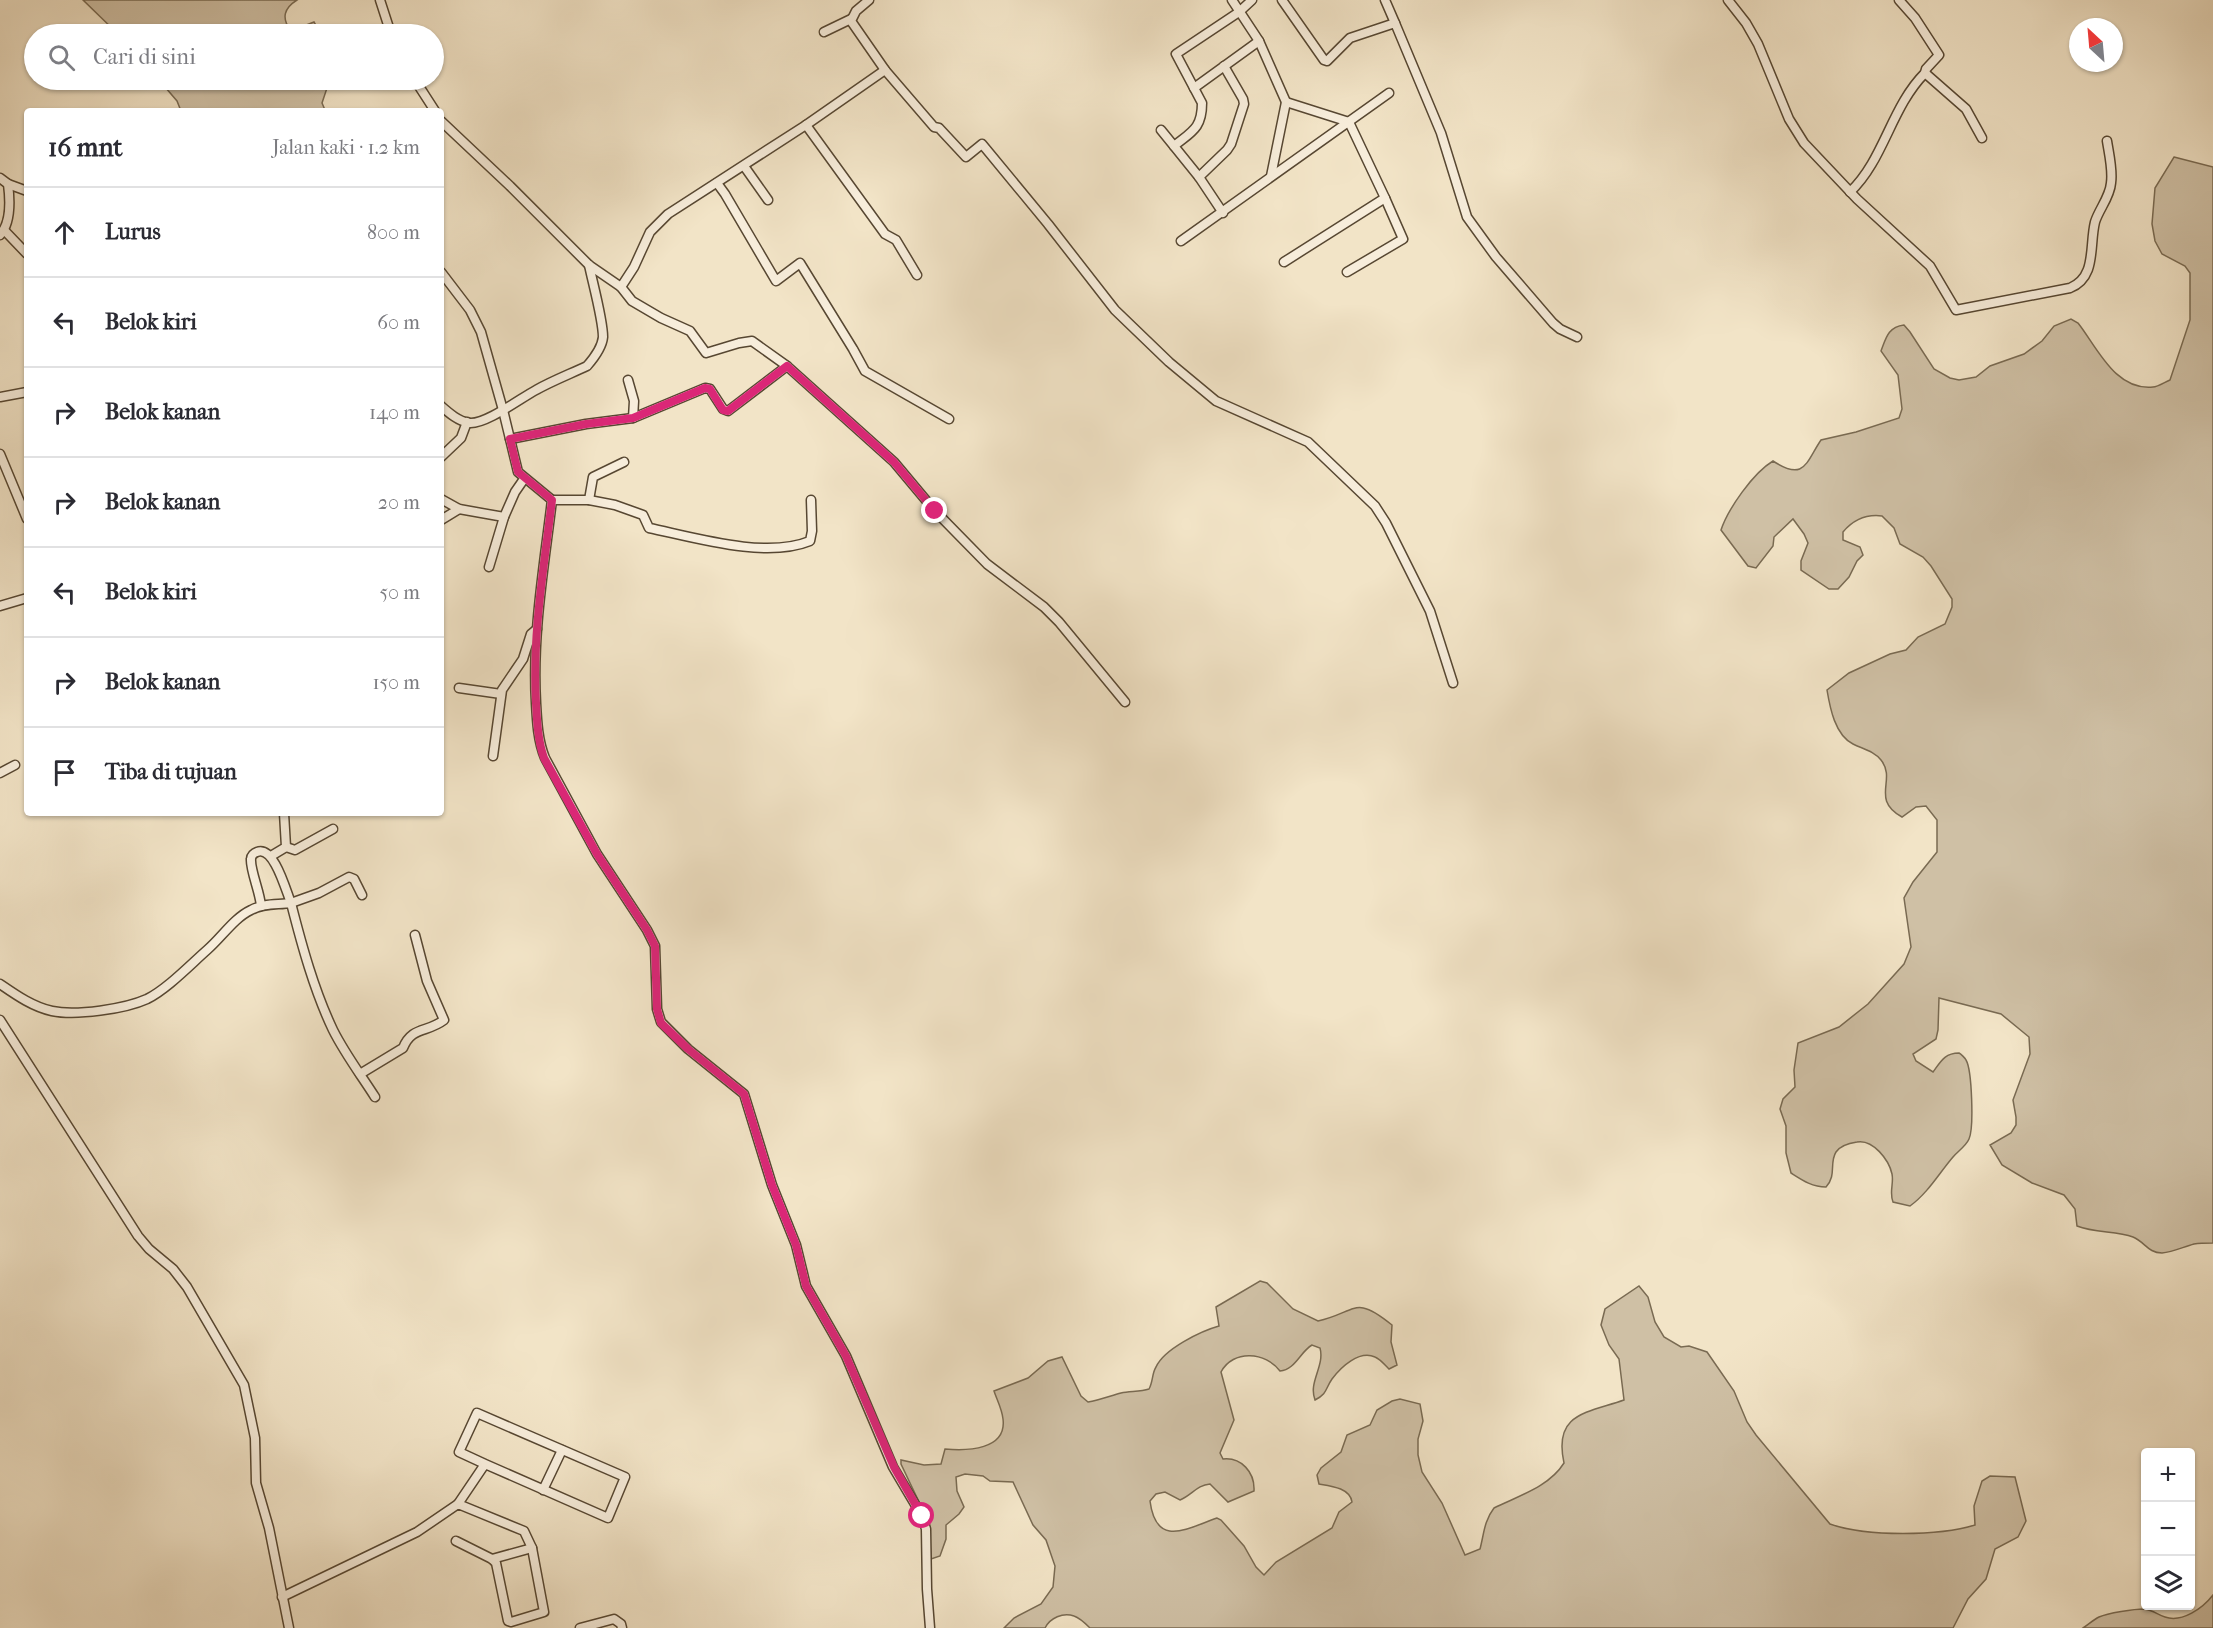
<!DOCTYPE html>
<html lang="id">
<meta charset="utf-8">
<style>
:root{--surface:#fff;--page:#f2f2f3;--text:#2b2b33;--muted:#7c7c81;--line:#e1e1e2}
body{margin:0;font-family:"IM FELL French Canon",serif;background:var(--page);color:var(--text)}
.controls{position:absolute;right:18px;bottom:18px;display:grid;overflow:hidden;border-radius:6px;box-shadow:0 2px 4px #0004}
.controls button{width:54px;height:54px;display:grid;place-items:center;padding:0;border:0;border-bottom:2px solid var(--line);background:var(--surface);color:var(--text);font:30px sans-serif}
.compass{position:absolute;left:2069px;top:18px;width:54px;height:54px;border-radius:50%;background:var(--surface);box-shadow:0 2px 4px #0004;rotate:334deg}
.stop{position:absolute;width:18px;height:18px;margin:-14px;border:4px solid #db2777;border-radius:50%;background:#fff}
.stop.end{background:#db2777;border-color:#fff;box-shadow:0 2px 6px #0008}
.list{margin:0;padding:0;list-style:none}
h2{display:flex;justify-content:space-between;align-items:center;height:78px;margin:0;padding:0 24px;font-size:26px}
h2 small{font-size:20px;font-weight:400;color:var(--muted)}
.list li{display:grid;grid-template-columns:39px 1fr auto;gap:18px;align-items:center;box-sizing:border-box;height:90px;padding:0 24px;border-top:2px solid var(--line)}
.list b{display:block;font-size:22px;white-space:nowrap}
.list em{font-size:20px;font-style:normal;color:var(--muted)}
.icon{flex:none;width:33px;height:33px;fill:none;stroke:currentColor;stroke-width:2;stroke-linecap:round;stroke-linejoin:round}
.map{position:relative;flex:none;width:2213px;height:1628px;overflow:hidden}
.search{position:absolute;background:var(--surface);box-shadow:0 2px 4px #0004;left:24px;top:24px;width:420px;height:66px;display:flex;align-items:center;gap:15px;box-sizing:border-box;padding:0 21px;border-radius:33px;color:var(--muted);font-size:22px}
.panel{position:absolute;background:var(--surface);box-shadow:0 2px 4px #0004;left:24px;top:108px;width:420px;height:708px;border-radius:6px}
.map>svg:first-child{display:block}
.green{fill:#cfc0a5;stroke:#796a52;stroke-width:1.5}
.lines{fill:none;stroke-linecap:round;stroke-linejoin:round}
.street-casing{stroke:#574732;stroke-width:11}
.street{stroke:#f7eddb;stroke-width:8}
.route{stroke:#db2777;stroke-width:8}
</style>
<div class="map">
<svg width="2213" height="1628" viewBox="0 0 2213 1628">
<rect width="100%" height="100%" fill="#f2e4c7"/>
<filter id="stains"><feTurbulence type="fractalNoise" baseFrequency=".00333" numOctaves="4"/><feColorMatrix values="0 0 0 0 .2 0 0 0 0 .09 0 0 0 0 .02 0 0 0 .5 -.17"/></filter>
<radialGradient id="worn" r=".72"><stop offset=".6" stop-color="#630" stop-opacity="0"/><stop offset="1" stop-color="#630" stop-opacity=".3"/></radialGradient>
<g class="green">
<path d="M83 0H297C284 8 281 18 291 31L314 22 321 34H118Z"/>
<polygon points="159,80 305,80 306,82 321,80 327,88 322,103 325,110 181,111 177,101"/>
<path d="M2174 157 2213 167V1243C2207 1243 2200 1243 2194 1244 2183 1247 2173 1252 2162 1253 2148 1253 2145 1242 2133 1237 2116 1231 2095 1233 2077 1226L2075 1209 2064 1195 2032 1183 2002 1165 1990 1145 2011 1133 2016 1125V1117L2013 1100 2030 1054 2029 1037 2001 1014 1939 998 1938 1030 1936 1039 1913 1054 1916 1061 1933 1072C1941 1061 1945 1053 1959 1053 1961 1054 1965 1058 1966 1060 1972 1070 1974 1128 1969 1139 1966 1146 1958 1151 1953 1157 1940 1172 1928 1193 1910 1206L1893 1202C1889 1192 1894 1184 1892 1174 1889 1160 1873 1139 1857 1142 1850 1143 1840 1146 1836 1152 1829 1163 1837 1175 1826 1187 1812 1187 1802 1180 1791 1173L1786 1153V1126L1780 1109 1783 1099 1795 1087 1794 1070 1798 1043 1839 1027 1868 1004 1904 964 1911 947 1904 898 1913 882 1937 852V820L1926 806 1916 807 1902 817C1870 799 1897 780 1881 760 1874 751 1863 749 1853 744 1835 735 1830 708 1827 690L1849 673 1890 654 1906 650 1918 637 1945 624 1952 607V599L1931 566 1923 557 1900 544 1894 528 1882 516C1866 514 1854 519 1843 532V540L1860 547 1863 555 1857 561 1849 577 1838 589H1829L1801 570V561L1808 543 1804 534 1793 519 1774 537 1773 546 1756 568 1748 566 1721 530C1728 509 1753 473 1773 461 1805 482 1806 462 1821 440L1856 432 1899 418 1902 409 1898 375 1881 351C1886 338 1888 327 1904 325L1910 332 1934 369 1950 378 1959 380 1976 377 1990 366 2024 354 2042 341 2054 326 2071 319 2078 323C2097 347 2115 391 2153 387 2158 387 2165 382 2170 380L2190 320V273L2185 266 2162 254 2155 241 2152 224 2155 188Z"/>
<path d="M1260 1281 1267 1283 1293 1309 1318 1321C1357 1312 1354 1294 1392 1325L1391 1342 1397 1365 1389 1369C1385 1365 1380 1359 1375 1357 1359 1350 1341 1367 1332 1379 1325 1389 1328 1393 1315 1400 1308 1382 1325 1366 1320 1348L1312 1345C1300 1352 1295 1370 1280 1371 1266 1352 1233 1349 1221 1372L1234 1420 1220 1453 1223 1459C1241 1457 1255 1472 1254 1491L1228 1502 1210 1484C1197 1485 1192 1495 1180 1500L1165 1492 1156 1494 1150 1501C1156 1548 1186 1529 1217 1518L1221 1520 1244 1546 1256 1567 1264 1575 1276 1562 1332 1528 1339 1512 1352 1502C1350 1488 1331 1486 1319 1484L1317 1475 1321 1468 1341 1452 1347 1435 1370 1425 1377 1410 1392 1401 1400 1399 1420 1404 1423 1421 1418 1439V1455L1422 1472 1442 1503 1465 1555 1480 1549C1484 1534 1484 1521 1494 1508 1518 1496 1549 1487 1564 1463 1553 1413 1587 1413 1624 1400L1619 1359 1609 1345 1601 1325 1605 1309 1639 1286 1648 1297 1655 1322 1664 1337 1681 1347 1689 1346 1707 1352 1734 1391 1747 1422 1756 1435 1830 1524C1867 1537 1939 1536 1975 1525L1974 1506 1982 1481 1990 1476 2015 1477 2026 1521 2018 1537 1995 1549 1986 1579 1968 1599 1953 1628H1090C1086 1624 1080 1618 1074 1616 1063 1612 1050 1618 1045 1628H1004L1014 1618 1041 1604 1053 1587 1055 1566 1046 1540 1033 1525 1013 1482 990 1481 983 1476 965 1474 956 1477 957 1491 964 1507 959 1514 946 1525V1539L940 1556 931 1559 929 1523 901 1464V1460L924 1465 941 1464 945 1449C967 1451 1007 1450 1003 1419 1002 1409 997 1400 994 1391L1028 1378 1048 1361 1062 1357 1081 1396 1088 1402C1099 1400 1110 1396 1121 1393 1130 1391 1140 1392 1149 1389 1153 1382 1152 1373 1156 1367 1164 1349 1201 1331 1219 1326L1216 1307Z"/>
<path d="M2213 1595V1628H2083C2088 1625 2093 1620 2099 1617 2108 1613 2134 1609 2144 1609 2153 1610 2158 1615 2165 1617 2182 1623 2203 1608 2213 1595Z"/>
</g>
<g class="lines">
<g class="street-casing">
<g id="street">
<polyline points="380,0 391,34"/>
<polyline points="869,0 856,11 851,21 885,70 934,127 939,128 966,157 982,144 1048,224 1115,310 1169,362 1216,401 1308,442 1375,506 1386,523 1430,611 1453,683"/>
<polyline points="1232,0 1259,41 1286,102 1271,176"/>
<polyline points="1282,0 1324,60 1327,61 1350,38 1395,23 1441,133 1467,217 1496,257 1553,323 1560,329 1577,337"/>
<polyline points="1385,0 1395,23"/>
<path d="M1728 0 1746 23 1758 44 1789 119 1804 143 1857 199 1930 266 1956 310 2070 288C2097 277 2089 246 2095 222 2099 209 2110 197 2111 183 2113 170 2109 154 2107 141"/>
<polyline points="824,32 851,19"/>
<polyline points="1925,73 1966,109 1982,138"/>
<polyline points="375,80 376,83"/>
<polyline points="415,80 435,111"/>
<polyline points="1194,88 1259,41"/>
<polyline points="441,121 510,186 589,265 621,287 632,301 661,318 690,331 706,353 739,343 752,341 787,366 894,462 935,511 987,564 1044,607 1059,622 1125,702"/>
<polyline points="806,125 885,234 896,240 917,275"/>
<polyline points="1161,130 1174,146"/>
<polyline points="744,166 768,200"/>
<path d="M1199 177 1174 146C1191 132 1202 129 1202 103L1176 54 1239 12 1252 0"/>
<path d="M0 178 8 184C10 199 11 223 0 235"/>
<polyline points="717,183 725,194 776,281 800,263 853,349 865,371 949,419"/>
<polyline points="8,184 27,191"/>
<path d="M1850 192C1884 160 1891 107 1925 73L1926 69 1939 55 1915 18 1899 0"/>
<polyline points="1223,213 1199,177 1227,150 1231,144 1244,104 1243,99 1224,66"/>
<polyline points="4,230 27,254"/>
<polyline points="1181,241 1389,93"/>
<polyline points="1284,262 1385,198 1349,122 1286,102"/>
<path d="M441 272 470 310 481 332 503 410 518 472 552 500C544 567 532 635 536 703 537 722 538 741 545 758L597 854 647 930 655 946 657 1009 661 1022 688 1049 744 1094 772 1185 796 1245 806 1286 846 1356 893 1467 922 1516 926 1529 927 1589 930 1628"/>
<polyline points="1347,272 1403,239 1385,198"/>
<polyline points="621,287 634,267 650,232 668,214 806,125 885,70"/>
<polyline points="628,380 634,401 633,418"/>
<polyline points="0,397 27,392"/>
<path d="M441 406C449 413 458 421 469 423 485 425 521 398 536 390 552 381 570 374 587 366 594 358 602 348 603 337 603 320 593 284 589 265"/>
<polyline points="510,439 586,424 633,418 705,388 710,389 723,409 728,411 787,366"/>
<polyline points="0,454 27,519"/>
<polyline points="441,457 461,438 467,422"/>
<polyline points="441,499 459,509 504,517 515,492 524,479"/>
<polyline points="552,500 589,500 593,477 624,462"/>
<path d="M589 500 615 505 643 515 649 528C696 538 766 559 810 541L812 531 811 500"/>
<polyline points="441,520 459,509"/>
<polyline points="489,567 504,517"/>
<polyline points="0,606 27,598"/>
<polyline points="459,688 501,694"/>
<polyline points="493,756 502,690 523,659 531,634 537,629"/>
<polyline points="0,773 15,765"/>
<polyline points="286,847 295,850 333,829"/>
<polyline points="271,856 286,847 284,813"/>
<path d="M261 906C260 892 250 870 251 859 251 856 254 853 257 852 274 845 286 891 291 903L319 893 349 877 354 879 362 895"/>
<path d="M0 984C16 995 33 1007 52 1011 76 1016 125 1009 147 999 167 989 190 965 207 950 222 937 234 918 251 910 264 903 277 905 291 903 302 946 314 990 333 1030 345 1054 361 1075 375 1097"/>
<polyline points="0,1020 138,1236 149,1249 173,1269 187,1287 244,1385 255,1438 256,1483 269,1528 289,1628"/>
<path d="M360 1074 403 1048C412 1026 427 1033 444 1020L427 981 415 935"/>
<polyline points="543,1490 562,1450"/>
<polyline points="458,1504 485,1464 608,1518 625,1477 477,1413 459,1452 485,1464"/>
<polyline points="492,1559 532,1548"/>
<polyline points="282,1597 417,1532 458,1504 524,1531 532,1548 544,1612 511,1622 508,1621 496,1563 492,1559 456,1541"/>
<polyline points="580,1628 614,1619 621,1624 622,1628"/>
</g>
</g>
<use href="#street" class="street"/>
</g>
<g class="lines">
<path class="route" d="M922 1516 894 1467 846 1356 806 1286 796 1245 772 1185 744 1094 688 1049 661 1023 657 1009 655 946 647 930 597 854 544 758C538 741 537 722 536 703 532 635 544 567 552 500L518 472 510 439 586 424 633 418 705 388 710 389 723 410 728 411 787 366 894 462 935 511"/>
</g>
<rect width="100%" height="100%" filter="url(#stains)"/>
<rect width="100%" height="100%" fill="url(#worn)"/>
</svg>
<div class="controls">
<button>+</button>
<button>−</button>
<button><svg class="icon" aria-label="layers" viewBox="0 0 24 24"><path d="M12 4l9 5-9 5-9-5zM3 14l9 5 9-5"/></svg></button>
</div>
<svg class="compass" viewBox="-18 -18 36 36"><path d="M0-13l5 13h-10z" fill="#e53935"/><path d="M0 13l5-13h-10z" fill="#7c7c81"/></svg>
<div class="stop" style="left:922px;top:1516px"></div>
<div class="stop end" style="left:935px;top:511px"></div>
<div class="search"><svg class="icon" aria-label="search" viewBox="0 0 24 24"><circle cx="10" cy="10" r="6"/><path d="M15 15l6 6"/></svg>Cari di sini</div>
<section class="panel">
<h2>16 mnt<small>Jalan kaki · 1.2 km</small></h2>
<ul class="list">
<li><svg class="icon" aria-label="ahead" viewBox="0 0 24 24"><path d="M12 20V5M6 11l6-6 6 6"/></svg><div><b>Lurus</b></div><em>800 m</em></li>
<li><svg class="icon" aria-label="left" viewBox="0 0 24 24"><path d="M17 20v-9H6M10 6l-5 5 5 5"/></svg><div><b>Belok kiri</b></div><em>60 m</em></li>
<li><svg class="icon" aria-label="right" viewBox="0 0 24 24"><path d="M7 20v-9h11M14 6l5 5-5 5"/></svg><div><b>Belok kanan</b></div><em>140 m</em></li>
<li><svg class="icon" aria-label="right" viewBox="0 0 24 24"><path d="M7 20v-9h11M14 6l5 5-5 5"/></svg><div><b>Belok kanan</b></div><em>20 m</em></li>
<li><svg class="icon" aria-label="left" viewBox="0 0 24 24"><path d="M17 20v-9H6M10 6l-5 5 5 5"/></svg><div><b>Belok kiri</b></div><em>50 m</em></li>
<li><svg class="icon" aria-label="right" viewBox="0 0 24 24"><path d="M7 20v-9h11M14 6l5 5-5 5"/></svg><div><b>Belok kanan</b></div><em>150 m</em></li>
<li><svg class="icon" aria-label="arrive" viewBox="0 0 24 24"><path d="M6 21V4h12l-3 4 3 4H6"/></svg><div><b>Tiba di tujuan</b></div></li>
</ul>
</section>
</div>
